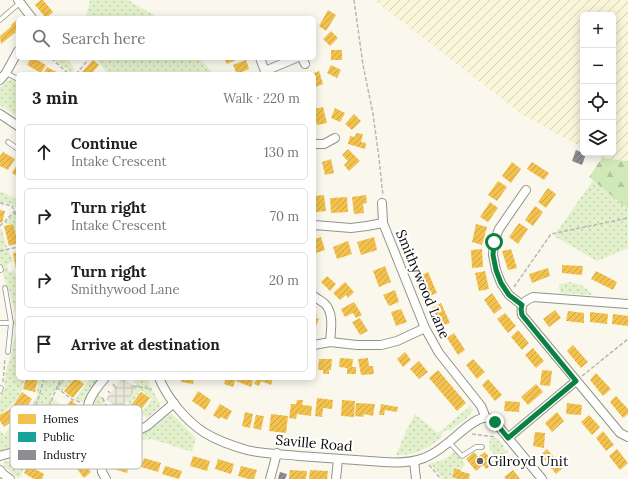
<!DOCTYPE html>
<meta charset="utf-8">
<style>
:root{--surface:#fff;--page:#f6f6f6;--text:#202124;--muted:#757577;--line:#e0e0e0}
body{margin:0;font-family:Lora,serif;background:var(--page);color:var(--text)}
.controls{position:absolute;right:12px;top:12px;display:grid;overflow:hidden;border-radius:6px;box-shadow:0 2px 10px #0003}
.controls button{width:36px;height:36px;display:grid;place-items:center;padding:0;border:0;border-bottom:1px solid var(--line);background:var(--surface);color:var(--text);font:20px sans-serif}
.stop{position:absolute;width:12px;height:12px;margin:-9px;border:3px solid #0b8043;border-radius:50%;background:#fff}
.stop.end{background:#0b8043;border-color:#fff;box-shadow:0 1px 4px #0008}
.list{margin:0;padding:0;list-style:none}
h2{display:flex;justify-content:space-between;align-items:center;height:52px;margin:0;padding:0 16px;font-size:17px}
h2 small{font-size:13px;font-weight:400;color:var(--muted)}
.list li{display:grid;grid-template-columns:26px 1fr auto;gap:12px;align-items:center;box-sizing:border-box;height:56px;margin:0 8px 8px;padding:0 8px;border:1px solid var(--line);border-radius:6px}
.list b{display:block;font-size:15px;white-space:nowrap}
.list p{margin:0;font-size:13px;white-space:nowrap;color:var(--muted)}
.list em{font-size:13px;font-style:normal;color:var(--muted)}
.icon{flex:none;width:22px;height:22px;fill:none;stroke:currentColor;stroke-width:2;stroke-linecap:round;stroke-linejoin:round}
.map{position:relative;flex:none;width:628px;height:479px;overflow:hidden}
.search{position:absolute;background:var(--surface);box-shadow:0 2px 10px #0003;left:16px;top:16px;width:300px;height:44px;display:flex;align-items:center;gap:10px;box-sizing:border-box;padding:0 14px;border-radius:6px;color:var(--muted);font-size:15px}
.panel{position:absolute;background:var(--surface);box-shadow:0 2px 10px #0003;left:16px;top:72px;width:300px;height:308px;border-radius:6px}
.map>svg:first-child{display:block}
.farmland{fill:url(#farmland-furrows)}
.green{fill:url(#green-dots)}
.forest{fill:url(#forest-firs)}
.plaza{fill:url(#plaza-grid)}
.homes{fill:url(#homes-hatch)}
.industry{fill:url(#industry-hatch)}
.lines{fill:none;stroke-linecap:round;stroke-linejoin:round}
.lane-casing{stroke:#93928d;stroke-width:5.5}
.street-casing{stroke:#93928d;stroke-width:10}
.path{stroke:#b7b7b5;stroke-width:1.5;stroke-dasharray:4 2;stroke-linecap:butt}
.lane{stroke:#fefefc;stroke-width:4}
.street{stroke:#fefefc;stroke-width:8}
.route{stroke:#0b8043;stroke-width:5}
.poi-dot{fill:#5f5e5a;stroke:#fff;stroke-width:1.5}
.labels{text-anchor:middle;stroke-width:4;stroke-linejoin:round;paint-order:stroke}
.street-label{font-size:14px;fill:#0b0b0b;stroke:#fff}
.poi-label{font-size:14px;fill:#0b0b0b;stroke:#fff;text-anchor:start}
.key{fill:#fff;stroke:#b6b6b6;stroke-width:1}
.key-label{font-size:11px;fill:#0b0b0b}
</style>
<div class="map">
<svg width="628" height="479" viewBox="0 0 628 479">
<defs>
<pattern id="farmland-furrows" width="10" height="10" patternUnits="userSpaceOnUse"><rect width="10" height="10" fill="#f8f5d9"/><path d="M-1 1l2-2M0 10L10 0M9 11l2-2" fill="none" stroke="#d3d1b9"/></pattern>
<pattern id="green-dots" width="8" height="8" patternUnits="userSpaceOnUse"><rect width="8" height="8" fill="#e2f1cc"/><path d="M2 2h.1M6 6h.1" fill="none" stroke="#c1cdae" stroke-width="1.8" stroke-linecap="round"/></pattern>
<pattern id="forest-firs" width="22" height="20" patternUnits="userSpaceOnUse"><rect width="22" height="20" fill="#d1e9b9"/><path d="M5 1l3.5 6h-7zM16 11l3.5 6h-7z" fill="#b2c69e"/></pattern>
<pattern id="plaza-grid" width="8" height="8" patternUnits="userSpaceOnUse"><rect width="8" height="8" fill="#eae7d9"/><path d="M0 4h8M4 0v8" fill="none" stroke="#c7c5b9"/></pattern>
<pattern id="homes-hatch" width="6" height="6" patternUnits="userSpaceOnUse"><rect width="6" height="6" fill="#f2c14e"/><path d="M-1 1l2-2M0 6l6-6M5 7l2-2" fill="none" stroke="#cea443"/></pattern>
<pattern id="industry-hatch" width="6" height="6" patternUnits="userSpaceOnUse"><rect width="6" height="6" fill="#8d8d92"/><path d="M-1 1l2-2M0 6l6-6M5 7l2-2" fill="none" stroke="#717175"/></pattern>
</defs>
<rect width="100%" height="100%" fill="#faf8ed"/>
<polygon class="farmland" points="374,0 628,0 628,161 602,158 592,153 613,153 613,15 583,15 583,148 523,115"/>
<g class="green">
<polygon points="90,0 128,0 159,18 86,18"/>
<polygon points="58,58 67,58 74,68 72,73 55,61"/>
<polygon points="95,58 199,58 214,74 108,74"/>
<polygon points="8,80 13,80 18,83 18,117 0,105 0,88"/>
<polygon points="593,180 628,209 628,248 597,261 554,236"/>
<polygon points="0,191 18,200 18,240 13,224 6,224 5,222 17,210 14,205 0,202"/>
<path d="M1 228 7 247 13 261 7 265 9 272 14 271 18 283V378H25C21 397 16 403 0 415V397L6 386 4 384 7 366 10 360 11 356 17 328 15 326 14 320 17 318 9 291 7 290 0 261V229Z"/>
<path d="M571 282C581 285 585 286 592 295L560 293 559 284Z"/>
<polygon points="39,378 74,378 63,391 56,387 51,397 64,408 59,414 66,426 75,416 84,425 86,435 83,438 41,443 38,440 18,445 16,449 0,453 0,430 4,435 7,430 24,417 38,395 36,392"/>
<polygon points="91,378 101,378 85,402 74,400"/>
<polygon points="138,378 147,378 151,388 160,403 160,407 147,418 141,413 152,399 141,390 130,405 126,402 137,388 136,384 134,382"/>
<path d="M97 393 103 398 104 402 94 414 103 422 102 423 110 430C105 432 102 433 99 438H93L92 434 91 411 93 402Z"/>
<path d="M470 406 473 410 468 417 450 431 448 429 441 434 442 437C433 444 422 452 410 454 405 455 401 455 396 455L406 431 415 414 438 433Z"/>
<polygon points="168,414 172,414 196,438 192,452 152,439 123,443 123,441 151,427"/>
<polygon points="490,438 497,438 504,446 503,447 505,451 508,450 509,452 498,460 489,448"/>
<path d="M87 448 90 450 80 456 31 455 19 479 3 465V462C16 459 28 456 40 453 56 450 71 449 87 448Z"/>
<polygon points="455,451 465,464 462,469 455,467 452,478 455,479 443,479 430,464 445,459"/>
</g>
<polygon class="forest" points="602,158 628,161 628,209 589,177"/>
<polygon class="plaza" points="122,378 137,388 120,410 106,399"/>
<g class="homes">
<polygon points="41,0 43,0 53,12 46,18 35,5"/>
<polygon points="328,10 336,15 326,31 319,26"/>
<polygon points="18,19 18,29 15,31 16,32 1,44 0,36 12,26 11,25"/>
<polygon points="331,31 338,38 330,46 323,39"/>
<rect x="331" y="50" width="11" height="10"/>
<polygon points="31,58 34,58 46,65 41,73 27,65"/>
<polygon points="224,58 240,58 227,64"/>
<polygon points="93,60 99,65 91,74 80,74"/>
<polygon points="246,60 249,69 237,74 233,65"/>
<polygon points="331,65 341,70 337,78 327,73"/>
<polygon points="47,67 56,72 59,74 43,74"/>
<polygon points="319,71 323,84 315,87 314,83 314,73"/>
<polygon points="323,107 327,123 317,125 315,117 314,117 314,109"/>
<polygon points="335,108 345,113 340,122 331,118"/>
<polygon points="354,114 361,121 352,130 345,124"/>
<polygon points="356,133 363,134 361,142 366,143 365,149 348,144 350,136 355,137"/>
<polygon points="348,149 360,161 349,171 344,165 348,161 342,155"/>
<polygon points="3,152 15,159 8,170 0,166 0,156"/>
<polygon points="331,159 334,173 325,175 322,162"/>
<polygon points="512,162 521,169 511,183 502,176"/>
<polygon points="532,162 549,173 544,180 527,169"/>
<polygon points="18,163 18,177 12,173"/>
<polygon points="498,181 507,187 497,201 488,195"/>
<polygon points="548,188 556,194 546,208 538,202"/>
<polygon points="324,195 326,211 316,212 315,203 314,203 314,196"/>
<polygon points="366,195 367,203 363,204 364,213 354,214 352,197"/>
<polygon points="347,197 348,212 331,213 330,198"/>
<polygon points="490,202 498,208 488,222 480,217"/>
<polygon points="535,206 543,212 533,226 525,220"/>
<polygon points="0,210 5,211 2,223 0,222"/>
<polygon points="519,223 528,229 518,244 509,237"/>
<polygon points="13,224 18,243 9,246 4,226"/>
<polygon points="476,224 487,227 482,245 472,242"/>
<polygon points="321,237 325,250 316,253 314,247 314,239"/>
<polygon points="374,237 377,250 361,255 357,242"/>
<polygon points="348,241 352,254 337,259 333,247"/>
<polygon points="482,249 483,267 472,268 471,250"/>
<polygon points="511,249 517,268 508,270 502,251"/>
<polygon points="18,252 18,274 17,274 13,253"/>
<polygon points="562,265 583,266 582,275 562,273"/>
<polygon points="385,266 391,282 379,287 373,271"/>
<polygon points="548,268 550,276 532,283 529,274"/>
<polygon points="485,271 489,289 479,291 475,273"/>
<polygon points="596,271 617,282 613,290 591,279"/>
<polygon points="428,272 437,293 428,297 420,276"/>
<polygon points="327,276 336,284 330,291 321,282"/>
<polygon points="345,282 354,292 348,298 346,295 340,300 333,293"/>
<polygon points="395,290 399,302 389,306 383,295"/>
<polygon points="492,293 502,308 494,314 484,300"/>
<polygon points="354,302 362,315 356,318 353,313 345,317 341,309"/>
<polygon points="441,303 450,323 441,326 432,308"/>
<polygon points="401,309 407,322 396,326 391,312"/>
<polygon points="555,310 561,318 549,327 543,319"/>
<polygon points="568,311 584,313 584,323 566,321"/>
<polygon points="590,312 608,314 607,324 590,322"/>
<polygon points="505,313 516,326 508,333 497,319"/>
<polygon points="314,314 317,315 316,318 319,319 314,331"/>
<polygon points="613,314 628,316 628,326 612,324"/>
<polygon points="360,318 368,331 360,335 352,322"/>
<polygon points="518,330 529,343 522,350 511,337"/>
<polygon points="454,333 465,350 458,355 447,338"/>
<polygon points="573,345 588,362 581,368 567,351"/>
<polygon points="533,348 544,361 536,368 525,355"/>
<polygon points="405,352 411,360 403,367 397,359"/>
<polygon points="340,358 353,359 352,367 356,367 356,374 347,374 347,368 339,367"/>
<polygon points="368,358 369,366 373,366 374,374 361,375 358,359"/>
<polygon points="319,359 332,359 331,370 329,370 329,374 323,374 323,370 318,370"/>
<polygon points="473,359 485,372 477,379 466,365"/>
<polygon points="419,361 428,372 419,379 410,369"/>
<polygon points="438,370 466,403 457,411 429,378"/>
<polygon points="542,370 552,371 550,386 540,385"/>
<polygon points="596,373 611,389 603,396 590,380"/>
<polygon points="26,378 38,378 35,392 23,389"/>
<polygon points="75,378 76,378 84,384 73,398 64,391"/>
<polygon points="182,378 194,378 193,384 181,382"/>
<polygon points="226,378 236,378 233,387 224,384"/>
<polygon points="238,378 254,378 251,387 236,381"/>
<polygon points="257,378 273,378 271,385 261,381 259,386 254,384"/>
<polygon points="488,379 502,395 495,401 482,385"/>
<polygon points="536,384 543,392 528,405 521,397"/>
<polygon points="198,391 211,400 205,410 192,401"/>
<polygon points="22,392 32,399 23,412 13,406"/>
<polygon points="141,392 150,398 140,411 131,405"/>
<polygon points="616,396 628,409 628,414 623,418 610,402"/>
<polygon points="317,398 333,400 332,409 323,408 322,417 315,416"/>
<polygon points="71,400 79,407 69,421 60,414"/>
<polygon points="297,400 303,400 302,405 312,406 311,416 297,414 296,419 289,418 291,404 296,404"/>
<polygon points="342,400 355,401 354,417 341,416"/>
<polygon points="505,401 520,402 519,412 504,411"/>
<polygon points="356,403 375,404 373,416 364,414 363,417 355,416"/>
<polygon points="567,403 582,405 581,415 566,414"/>
<polygon points="220,404 232,411 227,420 221,417 219,419 213,415"/>
<polygon points="381,404 398,407 397,412 385,410 384,415 379,415"/>
<polygon points="12,408 18,417 4,427 0,421 0,415"/>
<polygon points="245,412 253,414 250,428 242,426"/>
<polygon points="557,412 564,421 552,432 545,423"/>
<polygon points="271,414 288,416 286,433 269,431"/>
<polygon points="256,415 264,416 261,430 253,428"/>
<polygon points="589,415 600,427 592,435 581,422"/>
<polygon points="603,431 614,445 606,451 596,438"/>
<polygon points="535,432 545,433 544,448 533,446"/>
<polygon points="547,449 563,468 556,474 541,455"/>
<polygon points="617,449 628,463 620,470 609,456"/>
<polygon points="474,452 478,457 485,452 494,463 486,469 483,465 476,471 466,459"/>
<polygon points="193,456 210,461 207,471 190,466"/>
<polygon points="144,458 161,463 158,472 141,467"/>
<polygon points="503,458 508,464 502,468 498,463"/>
<polygon points="81,459 91,472 84,478 73,464"/>
<polygon points="218,459 234,464 231,474 215,469"/>
<polygon points="112,460 129,465 127,473 110,468"/>
<polygon points="28,465 44,474 42,479 34,479 24,473"/>
<polygon points="165,466 182,471 179,479 162,474"/>
<polygon points="241,466 257,470 254,479 249,479 238,476"/>
<polygon points="455,468 461,470 460,471 470,474 469,479 458,479 452,477"/>
<polygon points="290,470 307,471 306,479 289,479"/>
<polygon points="310,470 328,471 327,479 309,479"/>
<polygon points="513,470 518,476 520,479 506,479 504,477"/>
</g>
<g class="industry">
<polygon points="576,150 586,154 582,165 572,161"/>
<polygon points="280,472 287,474 285,479 278,479"/>
</g>
<g class="lines">
<g class="lane-casing">
<g id="lane">
<polyline points="0,20 16,6 21,3"/>
<polyline points="6,73 18,79"/>
<polyline points="8,142 18,149"/>
<polyline points="0,267 1,270"/>
<polyline points="5,288 11,323 8,352"/>
<polyline points="0,323 11,323"/>
<polyline points="0,391 1,388"/>
<polyline points="449,442 462,456 476,447 482,447"/>
</g>
</g>
<g class="street-casing">
<g id="street">
<polyline points="18,0 32,18"/>
<polyline points="260,58 266,74"/>
<polyline points="302,58 305,64"/>
<polyline points="265,71 296,58"/>
<polyline points="0,80 6,73 18,51"/>
<polyline points="0,114 18,126"/>
<polyline points="314,144 324,144 335,138"/>
<polyline points="382,203 383,223 425,328 439,353 481,406 484,413 484,418"/>
<polyline points="314,225 351,228 367,226 383,223"/>
<path d="M314 296C317 299 322 301 325 304 334 313 331 330 330 342"/>
<path d="M628 304 533 297C524 301 520 304 522 315L620 433 628 437"/>
<polyline points="522,305 509,295 501,283 496,270 493,255 494,242 499,229 526,190"/>
<polyline points="314,345 330,342 357,345 381,345 397,341 425,328"/>
<path d="M159 378C168 399 186 421 205 433 218 441 233 446 247 450 262 454 283 454 299 456 327 458 355 460 384 462 397 463 411 463 424 458 431 455 439 450 445 445 455 438 472 420 483 418 488 417 491 419 495 422L542 479"/>
<polyline points="508,438 576,381"/>
<path d="M90 441C88 429 85 414 89 402 92 393 99 385 105 378"/>
<polyline points="99,442 102,472 106,479"/>
<polyline points="0,456 14,452 63,443 90,441 99,442 125,437 147,426 174,403"/>
<polyline points="414,461 416,479"/>
<polyline points="0,470 3,474 10,479"/>
<polyline points="270,479 277,453"/>
<polyline points="336,479 338,459"/>
</g>
</g>
<g class="path">
<polyline points="354,0 363,65 373,114 379,158 383,196"/>
<polyline points="52,58 54,61 69,74"/>
<polyline points="76,74 88,60"/>
<polyline points="628,161 628,162"/>
<polyline points="0,203 12,206 18,218"/>
<polyline points="0,226 15,211"/>
<polyline points="0,251 18,247"/>
<polyline points="514,287 551,234 628,218"/>
<polyline points="582,376 628,339"/>
<polyline points="65,378 57,388 73,400 80,402"/>
<polyline points="121,378 122,378"/>
<polyline points="3,382 5,358"/>
<polyline points="113,384 115,387"/>
<polyline points="133,386 152,389"/>
<polyline points="108,391 110,393"/>
<path d="M103 398C105 407 113 412 118 419 120 422 122 425 123 428"/>
<polyline points="472,434 496,437"/>
<polyline points="36,440 39,429 61,378"/>
<polyline points="18,443 23,430 38,400 44,378"/>
<polyline points="429,465 441,479"/>
</g>
<use href="#lane" class="lane"/>
<use href="#street" class="street"/>
</g>
<g class="lines">
<polyline class="route" points="494,242 493,255 496,270 501,283 509,295 522,305 521,309 522,315 576,381 508,438 495,422"/>
</g>
<circle class="poi-dot" cx="480" cy="461" r="4"/>
<g class="labels">
<g class="street-label">
<text transform="translate(423 284) rotate(67)" y="5">Smithywood Lane</text>
<text transform="translate(314 443) rotate(5)" y="5">Saville Road</text>
</g>
<g class="poi-label">
<text x="488" y="466">Gilroyd Unit</text>
</g>
</g>
<rect x="10" y="405" width="132" height="64" rx="6" class="key"/>
<rect x="18" y="414" width="18" height="10" fill="#f2c14e"/>
<rect x="18" y="432" width="18" height="10" fill="#17a398"/>
<rect x="18" y="450" width="18" height="10" fill="#8d8d92"/>
<g class="key-label">
<text x="43" y="423">Homes</text>
<text x="43" y="441">Public</text>
<text x="43" y="459">Industry</text>
</g>
</svg>
<div class="controls">
<button>+</button>
<button>−</button>
<button><svg class="icon" aria-label="locate" viewBox="0 0 24 24"><circle cx="12" cy="12" r="6"/><path d="M12 2v4M12 18v4M2 12h4M18 12h4"/></svg></button>
<button><svg class="icon" aria-label="layers" viewBox="0 0 24 24"><path d="M12 4l9 5-9 5-9-5zM3 14l9 5 9-5"/></svg></button>
</div>
<div class="stop" style="left:494px;top:242px"></div>
<div class="stop end" style="left:495px;top:422px"></div>
<div class="search"><svg class="icon" aria-label="search" viewBox="0 0 24 24"><circle cx="10" cy="10" r="6"/><path d="M15 15l6 6"/></svg>Search here</div>
<section class="panel">
<h2>3 min<small>Walk · 220 m</small></h2>
<ul class="list">
<li><svg class="icon" aria-label="ahead" viewBox="0 0 24 24"><path d="M12 20V5M6 11l6-6 6 6"/></svg><div><b>Continue</b><p>Intake Crescent</p></div><em>130 m</em></li>
<li><svg class="icon" aria-label="right" viewBox="0 0 24 24"><path d="M7 20v-9h11M14 6l5 5-5 5"/></svg><div><b>Turn right</b><p>Intake Crescent</p></div><em>70 m</em></li>
<li><svg class="icon" aria-label="right" viewBox="0 0 24 24"><path d="M7 20v-9h11M14 6l5 5-5 5"/></svg><div><b>Turn right</b><p>Smithywood Lane</p></div><em>20 m</em></li>
<li><svg class="icon" aria-label="arrive" viewBox="0 0 24 24"><path d="M6 21V4h12l-3 4 3 4H6"/></svg><div><b>Arrive at destination</b></div></li>
</ul>
</section>
</div>
